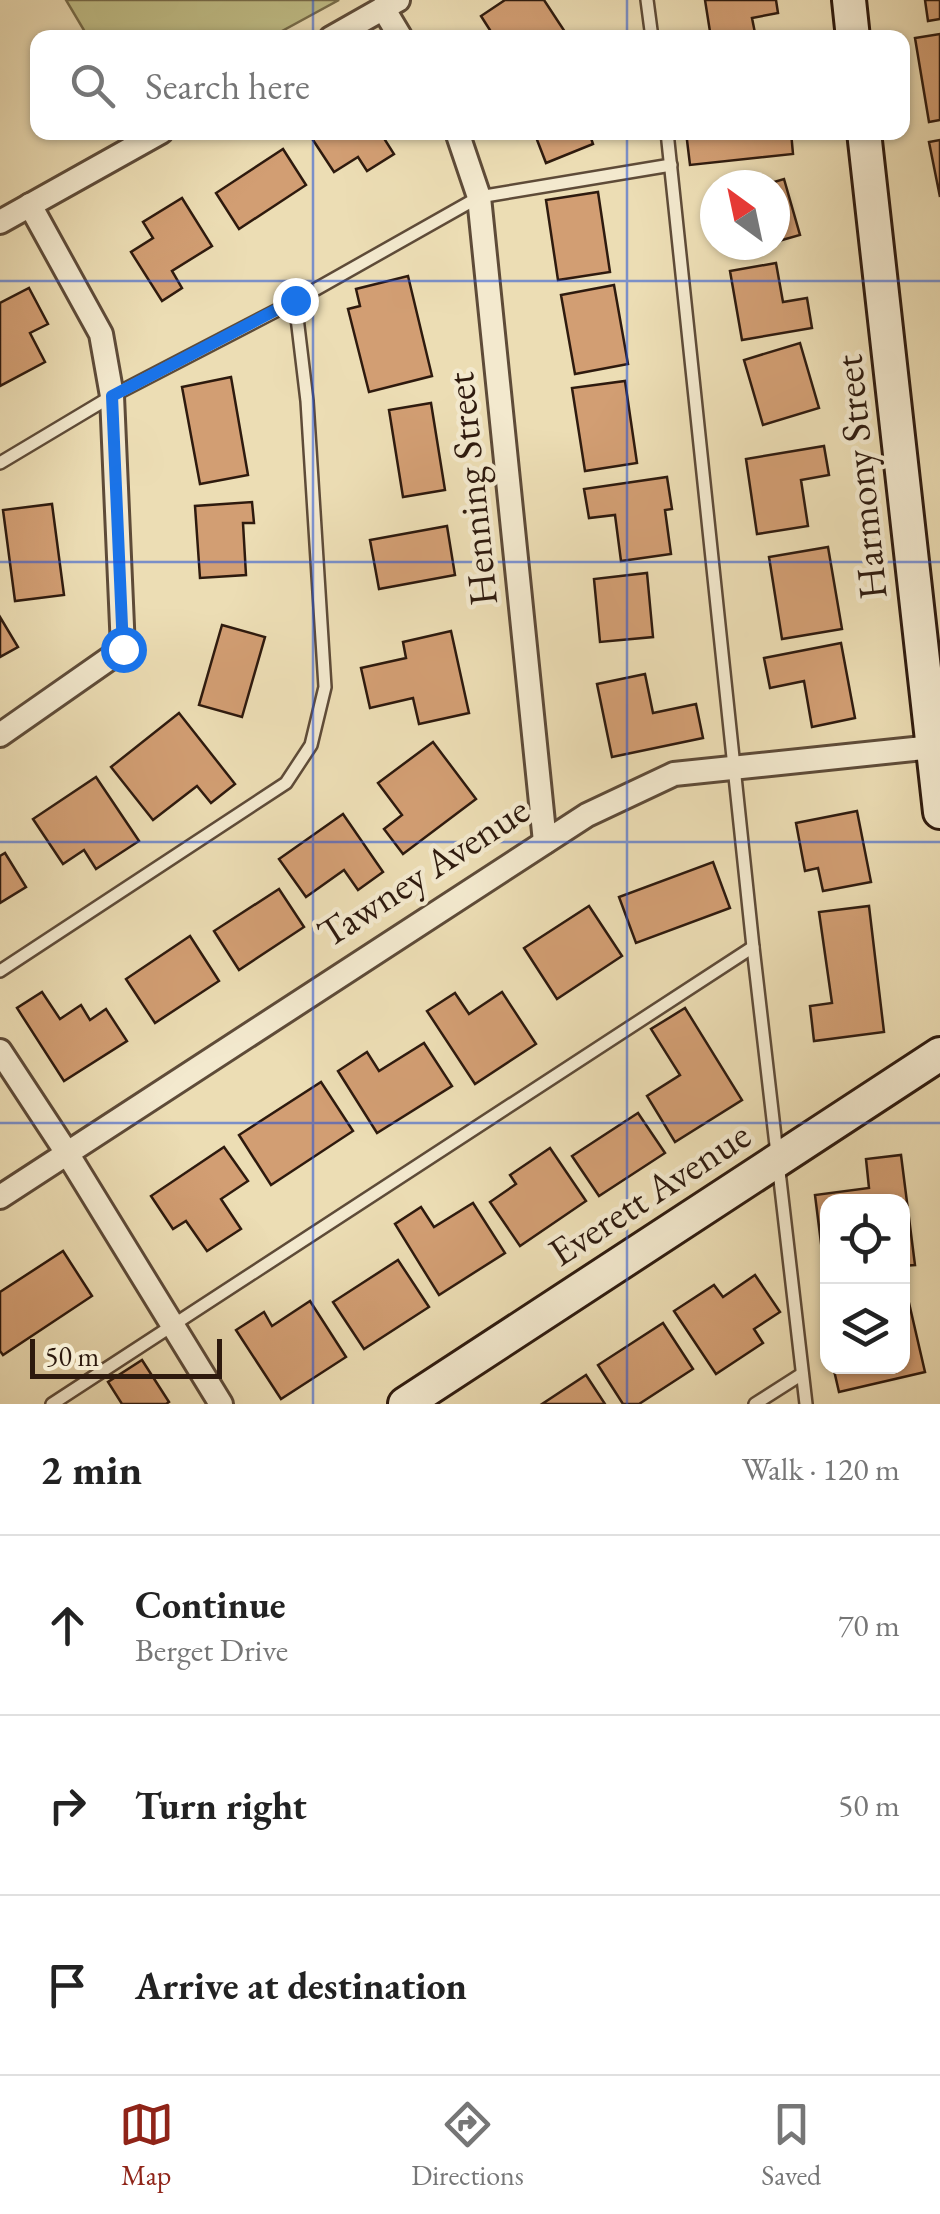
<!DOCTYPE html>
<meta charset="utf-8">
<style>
:root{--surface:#fff;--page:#f2f2f2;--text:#222;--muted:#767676;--line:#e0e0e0;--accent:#8f2418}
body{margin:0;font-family:"EB Garamond",serif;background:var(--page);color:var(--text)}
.controls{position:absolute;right:30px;bottom:30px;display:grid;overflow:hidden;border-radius:20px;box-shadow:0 2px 8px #0004}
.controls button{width:90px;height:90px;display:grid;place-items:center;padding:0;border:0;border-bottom:2px solid var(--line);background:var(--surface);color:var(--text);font:50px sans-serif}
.compass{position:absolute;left:700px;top:170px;width:90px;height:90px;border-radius:50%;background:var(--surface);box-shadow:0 2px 8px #0004;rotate:327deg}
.scale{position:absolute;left:30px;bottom:25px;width:192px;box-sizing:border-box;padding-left:10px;border:5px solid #2e1a0e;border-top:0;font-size:28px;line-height:35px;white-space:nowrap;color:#2e1a0e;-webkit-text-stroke:8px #f3e9ce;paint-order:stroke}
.stop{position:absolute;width:30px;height:30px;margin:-22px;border:8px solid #1a73e8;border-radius:50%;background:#fff}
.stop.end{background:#1a73e8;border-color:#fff;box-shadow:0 2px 10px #0008}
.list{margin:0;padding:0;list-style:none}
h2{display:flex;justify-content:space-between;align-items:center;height:130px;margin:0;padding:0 40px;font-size:42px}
h2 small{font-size:32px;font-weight:400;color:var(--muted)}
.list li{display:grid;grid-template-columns:65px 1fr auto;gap:30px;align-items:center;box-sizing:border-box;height:180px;padding:0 40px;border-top:2px solid var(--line)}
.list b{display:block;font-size:38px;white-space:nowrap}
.list p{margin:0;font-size:32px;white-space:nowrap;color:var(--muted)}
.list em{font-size:32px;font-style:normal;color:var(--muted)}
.icon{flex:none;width:55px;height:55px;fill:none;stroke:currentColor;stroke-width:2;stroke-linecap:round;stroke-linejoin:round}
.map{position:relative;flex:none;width:940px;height:1404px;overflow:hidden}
.search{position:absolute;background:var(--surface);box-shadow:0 2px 8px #0004;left:30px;right:30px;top:30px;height:110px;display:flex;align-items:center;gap:25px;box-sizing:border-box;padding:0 35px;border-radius:20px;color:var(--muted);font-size:38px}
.sheet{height:670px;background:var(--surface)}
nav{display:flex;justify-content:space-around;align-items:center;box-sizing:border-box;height:140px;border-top:2px solid var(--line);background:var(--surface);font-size:28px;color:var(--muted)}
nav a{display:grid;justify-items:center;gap:5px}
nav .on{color:var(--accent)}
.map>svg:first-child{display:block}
.green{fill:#c0be87;stroke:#776c4a;stroke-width:2.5}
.building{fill:#d29e73;stroke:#2e1a0e;stroke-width:2.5}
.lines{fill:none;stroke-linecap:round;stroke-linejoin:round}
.lane-casing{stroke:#5e4b38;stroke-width:16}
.street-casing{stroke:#5e4b38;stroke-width:28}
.secondary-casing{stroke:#2e1a0e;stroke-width:38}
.lane{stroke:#f3e9ce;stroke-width:11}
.street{stroke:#f3e9ce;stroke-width:22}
.secondary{stroke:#f3e9ce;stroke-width:32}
.route{stroke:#1a73e8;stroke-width:12}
.grid{fill:none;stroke:#1d4ed8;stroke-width:2.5;stroke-opacity:0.55}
.labels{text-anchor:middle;stroke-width:9;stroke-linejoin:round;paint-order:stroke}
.street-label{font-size:40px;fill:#2e1a0e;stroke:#f3e9ce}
</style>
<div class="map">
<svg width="940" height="1404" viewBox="0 0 940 1404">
<rect width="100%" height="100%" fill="#ecddb4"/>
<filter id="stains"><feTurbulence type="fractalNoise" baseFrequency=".002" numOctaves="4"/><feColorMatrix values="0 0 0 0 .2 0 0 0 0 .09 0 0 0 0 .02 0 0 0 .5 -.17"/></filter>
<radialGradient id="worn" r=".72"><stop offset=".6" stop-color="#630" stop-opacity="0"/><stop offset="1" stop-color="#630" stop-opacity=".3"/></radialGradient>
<polygon class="green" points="66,0 339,0 271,37 88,37"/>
<g class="building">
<polygon points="505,0 544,0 569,38 495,38 481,16"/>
<polygon points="705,0 776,0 778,13 752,18 756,38 711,38"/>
<polygon points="925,0 940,0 940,19 928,21"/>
<polygon points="940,34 940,120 929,122 915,38"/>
<polygon points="324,132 380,132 394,154 367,171 358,157 334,172 313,140"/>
<polygon points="534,132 589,132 593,144 546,163"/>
<polygon points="686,132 791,132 793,154 690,165"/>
<polygon points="940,140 940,197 929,142"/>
<polygon points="283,149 306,185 239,229 216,193"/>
<polygon points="784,179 800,235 775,242 775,185 764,185"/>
<polygon points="598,192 610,272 558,280 546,200"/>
<polygon points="182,198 212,246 172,271 182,288 162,301 131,252 153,238 143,222"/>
<polygon points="776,263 783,302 807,298 812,328 742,340 730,271"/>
<polygon points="408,276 432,376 369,392 348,309 360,306 356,289"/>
<polygon points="614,285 628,364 575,374 561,295"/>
<polygon points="29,288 48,324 30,333 45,362 0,386 0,303"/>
<polygon points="800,343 819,408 763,425 744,360"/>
<polygon points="231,377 248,475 200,484 182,387"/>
<polygon points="625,381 637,463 585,471 572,388"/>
<polygon points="431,403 445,490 403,497 389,410"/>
<polygon points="824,446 829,475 801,480 808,526 757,534 746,459"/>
<polygon points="667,477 672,509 665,510 671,554 621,561 615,515 589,518 584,489"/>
<polygon points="252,502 254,523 243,523 246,575 200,578 195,506"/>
<polygon points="52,504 64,595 15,601 3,510"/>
<polygon points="447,526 455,575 379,589 370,540"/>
<polygon points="828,547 842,629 782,639 769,557"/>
<polygon points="647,573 653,637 600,642 594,579"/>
<polygon points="0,617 18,647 0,657"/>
<polygon points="222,625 265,637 242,717 199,705"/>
<polygon points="451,631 469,713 419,724 413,698 370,708 361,668 406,658 403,642"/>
<polygon points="841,643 855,718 812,727 804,681 770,688 764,658"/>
<polygon points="645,674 653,713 696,704 703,738 612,757 597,684"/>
<polygon points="179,713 235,784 211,803 197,786 153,820 111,767"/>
<polygon points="433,742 476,799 403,854 384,829 402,815 378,783"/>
<polygon points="96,777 139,841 96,869 84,850 63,864 33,819"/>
<polygon points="857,811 871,882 823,891 818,868 805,871 796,823"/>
<polygon points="343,814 383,872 358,890 344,870 306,897 279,859"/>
<polygon points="5,853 26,887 0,903 0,856"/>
<polygon points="713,862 730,908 636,943 619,897"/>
<polygon points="279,889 304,927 239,970 214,931"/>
<polygon points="589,906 622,956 557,999 524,948"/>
<polygon points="869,906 884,1032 814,1041 810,1006 832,1003 819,912"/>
<polygon points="190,936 219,981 155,1023 126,979"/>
<polygon points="42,992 60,1019 81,1005 90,1020 106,1009 127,1041 64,1081 17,1008"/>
<polygon points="502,992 536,1044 475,1084 427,1011 455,993 469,1014"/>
<polygon points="685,1008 742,1100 675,1142 647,1096 680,1075 651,1029"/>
<polygon points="424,1043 452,1086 377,1133 338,1071 367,1052 379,1071"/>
<polygon points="321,1082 353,1131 271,1185 239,1135"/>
<polygon points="638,1113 665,1153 599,1196 572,1156"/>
<polygon points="224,1147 248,1181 221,1199 241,1229 207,1251 186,1221 173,1229 151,1196"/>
<polygon points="550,1148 586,1201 520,1246 490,1202 516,1184 510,1175"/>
<polygon points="901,1155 915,1265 902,1266 902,1202 828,1202 828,1275 825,1275 815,1195 869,1188 866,1159"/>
<polygon points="473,1203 505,1253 439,1295 395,1224 421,1207 434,1227"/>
<polygon points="63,1251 92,1296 3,1355 0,1351 0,1292"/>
<polygon points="398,1260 429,1307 364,1349 333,1302"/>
<polygon points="755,1275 780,1312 754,1329 763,1343 716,1374 674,1311 714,1285 723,1297"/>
<polygon points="903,1277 925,1372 839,1392 833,1366 902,1366"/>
<polygon points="310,1301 346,1357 281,1399 236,1330 264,1312 272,1326"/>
<polygon points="663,1323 693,1369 639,1404 623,1404 598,1365"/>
<polygon points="142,1360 169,1402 166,1404 122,1404 108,1382"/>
<polygon points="586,1375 605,1404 542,1404"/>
</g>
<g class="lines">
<g class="lane-casing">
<g id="lane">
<polyline points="647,0 652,38"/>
<polyline points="667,132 753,947 806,1404"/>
<polyline points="0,463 112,396 295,301 479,197 671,165"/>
<polyline points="0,971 286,783 311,745 325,687 307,401 295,301"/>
<polyline points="52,1404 753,947"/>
<polyline points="755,1404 802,1374"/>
</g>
</g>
<g class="street-casing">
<g id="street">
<polyline points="383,8 401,38"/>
<polyline points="331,38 398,0"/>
<polyline points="457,132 479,197 545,842"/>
<polyline points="0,222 161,132"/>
<polyline points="0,735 123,649 112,396 101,334 30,205"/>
<polyline points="0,1051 67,1153 221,1404"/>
<polyline points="0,1197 587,815 674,774 933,747"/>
</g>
</g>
<g class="secondary-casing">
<g id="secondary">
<polyline points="849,0 853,38"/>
<polyline points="864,132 940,812"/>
<polyline points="405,1404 940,1054"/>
</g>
</g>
<use href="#lane" class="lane"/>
<use href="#street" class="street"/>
<use href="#secondary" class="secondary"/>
</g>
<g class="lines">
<polyline class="route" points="123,649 112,396 295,300"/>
</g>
<path class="grid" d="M313 0V38M627 0V38M313 132V1404M627 132V1404M0 281H940M0 562H940M0 842H940M0 1123H940"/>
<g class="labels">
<g class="street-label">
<text transform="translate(860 477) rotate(-96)" y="14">Harmony Street</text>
<text transform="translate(471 489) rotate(-96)" y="14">Henning Street</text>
<text transform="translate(423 871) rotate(-33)" y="14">Tawney Avenue</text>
<text transform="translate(649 1193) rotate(-33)" y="14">Everett Avenue</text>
</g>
</g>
<rect width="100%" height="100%" filter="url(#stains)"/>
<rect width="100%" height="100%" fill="url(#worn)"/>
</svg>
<div class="controls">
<button><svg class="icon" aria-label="locate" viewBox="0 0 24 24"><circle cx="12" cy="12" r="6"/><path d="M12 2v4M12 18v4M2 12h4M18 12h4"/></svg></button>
<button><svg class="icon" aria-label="layers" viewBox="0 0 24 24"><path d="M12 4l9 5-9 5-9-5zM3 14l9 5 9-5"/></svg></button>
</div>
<svg class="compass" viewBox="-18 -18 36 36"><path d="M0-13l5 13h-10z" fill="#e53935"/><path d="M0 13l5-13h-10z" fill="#767676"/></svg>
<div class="scale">50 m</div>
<div class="stop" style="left:123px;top:649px"></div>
<div class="stop end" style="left:295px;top:300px"></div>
<div class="search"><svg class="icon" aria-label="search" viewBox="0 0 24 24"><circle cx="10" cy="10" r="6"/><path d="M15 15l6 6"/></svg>Search here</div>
</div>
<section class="sheet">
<h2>2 min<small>Walk · 120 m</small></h2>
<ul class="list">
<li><svg class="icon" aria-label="ahead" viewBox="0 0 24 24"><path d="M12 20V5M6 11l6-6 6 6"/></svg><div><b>Continue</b><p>Berget Drive</p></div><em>70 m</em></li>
<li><svg class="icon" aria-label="right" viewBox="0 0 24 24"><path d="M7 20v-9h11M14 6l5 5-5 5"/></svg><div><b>Turn right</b></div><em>50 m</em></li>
<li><svg class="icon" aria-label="arrive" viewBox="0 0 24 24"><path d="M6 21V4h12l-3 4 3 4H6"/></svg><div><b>Arrive at destination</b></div></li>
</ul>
</section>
<nav>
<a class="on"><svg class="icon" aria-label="map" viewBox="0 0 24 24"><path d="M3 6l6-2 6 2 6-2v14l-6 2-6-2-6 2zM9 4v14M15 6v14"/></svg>Map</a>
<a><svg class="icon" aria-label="directions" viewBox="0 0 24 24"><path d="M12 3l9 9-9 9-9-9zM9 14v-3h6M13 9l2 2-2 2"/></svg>Directions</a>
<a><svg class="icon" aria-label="saved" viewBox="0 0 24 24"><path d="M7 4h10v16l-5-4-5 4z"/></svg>Saved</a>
</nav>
